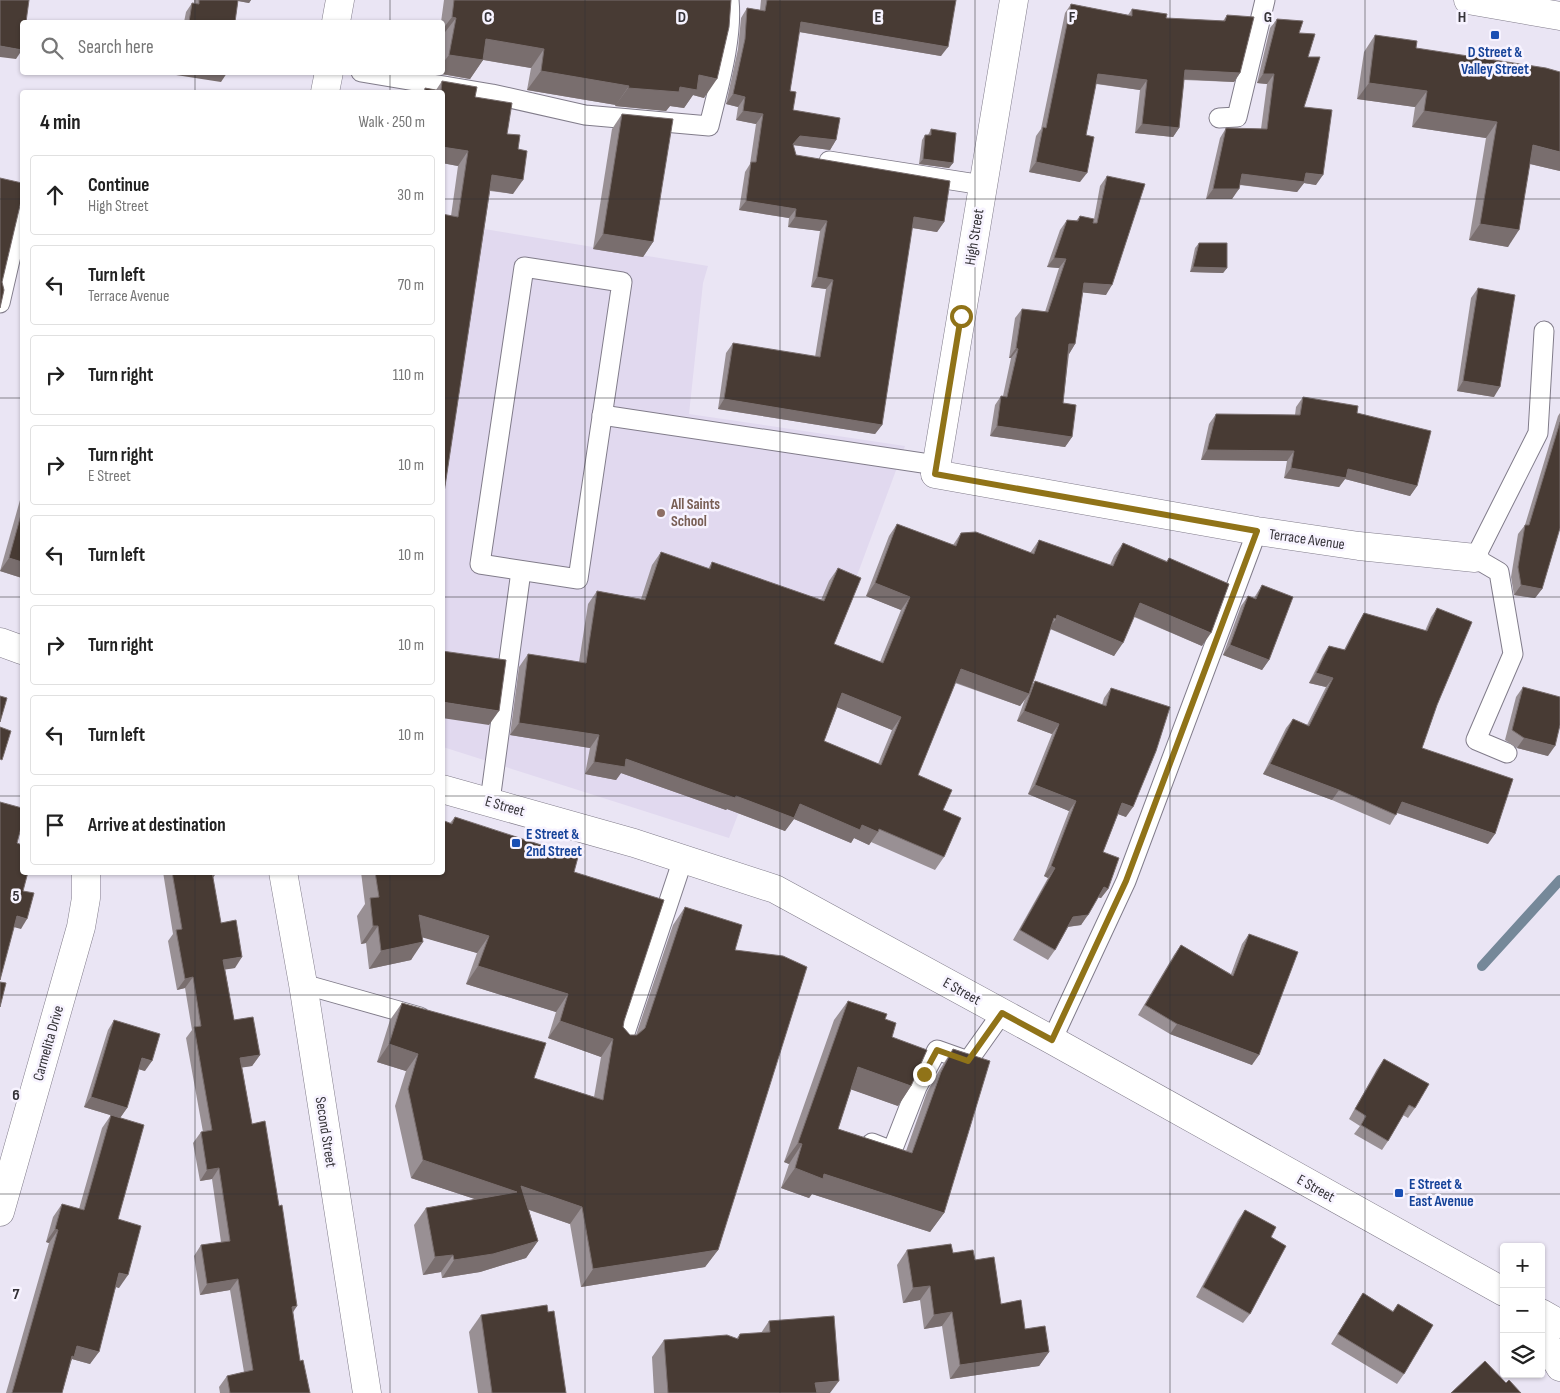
<!DOCTYPE html>
<meta charset="utf-8">
<style>
:root{--surface:#fff;--page:#f6f6f6;--text:#222;--muted:#767676;--line:#e0e0e0}
body{margin:0;font-family:"Sofia Sans Condensed",sans-serif;background:var(--page);color:var(--text)}
.controls{position:absolute;right:15px;bottom:15px;display:grid;overflow:hidden;border-radius:5px;box-shadow:0 1px 4px #0004}
.controls button{width:45px;height:45px;display:grid;place-items:center;padding:0;border:0;border-bottom:1px solid var(--line);background:var(--surface);color:var(--text);font:25px sans-serif}
.stop{position:absolute;width:15px;height:15px;margin:-11px;border:4px solid #907318;border-radius:50%;background:#fff}
.stop.end{background:#907318;border-color:#fff;box-shadow:0 1px 5px #0008}
.list{margin:0;padding:0;list-style:none}
h2{display:flex;justify-content:space-between;align-items:center;height:65px;margin:0;padding:0 20px;font-size:21px}
h2 small{font-size:16px;font-weight:400;color:var(--muted)}
.list li{display:grid;grid-template-columns:32px 1fr auto;gap:15px;align-items:center;box-sizing:border-box;height:80px;margin:0 10px 10px;padding:0 10px;border:1px solid var(--line);border-radius:5px}
.list b{display:block;font-size:19px;white-space:nowrap}
.list p{margin:0;font-size:16px;white-space:nowrap;color:var(--muted)}
.list em{font-size:16px;font-style:normal;color:var(--muted)}
.icon{flex:none;width:28px;height:28px;fill:none;stroke:currentColor;stroke-width:2;stroke-linecap:round;stroke-linejoin:round}
.map{position:relative;flex:none;width:1560px;height:1393px;overflow:hidden}
.search{position:absolute;background:var(--surface);box-shadow:0 1px 4px #0004;left:20px;top:20px;width:425px;height:55px;display:flex;align-items:center;gap:12px;box-sizing:border-box;padding:0 18px;border-radius:5px;color:var(--muted);font-size:19px}
.panel{position:absolute;background:var(--surface);box-shadow:0 1px 4px #0004;left:20px;top:90px;width:425px;height:785px;border-radius:5px}
.map>svg:first-child{display:block}
.built{fill:#e1d9ef}
.lines{fill:none;stroke-linecap:round;stroke-linejoin:round}
.stream{stroke:#758899;stroke-width:10}
.lane-casing{stroke:#817c8a;stroke-width:21}
.street-casing{stroke:#817c8a;stroke-width:29}
.secondary-casing{stroke:#817c8a;stroke-width:29}
.lane{stroke:#fff;stroke-width:19}
.street{stroke:#fff;stroke-width:28}
.secondary{stroke:#fff;stroke-width:28}
.wall{fill:#999094;fill-rule:evenodd}
.shaded-wall{fill:#796e6e}
.building{fill:#483b34;stroke:#796e6e;fill-rule:evenodd}
.route{stroke:#907318;stroke-width:6}
.grid{fill:none;stroke:#353338;stroke-width:1;stroke-opacity:0.55}
.transit-dot{fill:#1a4fb4;stroke:#f7f3ff;stroke-width:2}
.education-dot{fill:#8d6e63;stroke:#f7f3ff;stroke-width:2}
.labels{text-anchor:middle;stroke-width:5;stroke-linejoin:round;paint-order:stroke}
.transit-label{font-size:15px;font-weight:bold;fill:#164399;stroke:#f7f3ff;text-anchor:start}
.street-label{font-size:15px;fill:#353338;stroke:#f7f3ff}
.education-label{font-size:15px;font-weight:bold;fill:#785e54;stroke:#f7f3ff;text-anchor:start}
.grid-label{font-size:16px;text-anchor:middle;font-weight:bold;fill:#353338;stroke:#f7f3ff;stroke-width:5;stroke-linejoin:round;paint-order:stroke}
</style>
<div class="map">
<svg width="1560" height="1393" viewBox="0 0 1560 1393">
<rect width="100%" height="100%" fill="#eae5f4"/>
<polygon class="built" points="442,222 708,266 703,283 689,414 905,446 855,581 807,635 729,838 443,747"/>
<g class="lines">
<polyline class="stream" points="1482,966 1560,880"/>
<g class="lane-casing">
<g id="lane">
<path d="M361 72 492 94 585 115 709 126C718 88 733 39 729 0"/>
<polyline points="1219,118 1237,117 1265,0"/>
<polyline points="829,161 983,185"/>
<polygon points="524,267 622,282 578,579 480,564"/>
<polyline points="0,303 22,208"/>
<polyline points="602,415 936,465"/>
<polyline points="1507,753 1476,740 1513,654 1499,572 1475,558 1538,433 1544,331"/>
<polyline points="490,801 521,571"/>
<polyline points="303,984 420,1017"/>
<polyline points="1052,1040 1126,881 1257,531"/>
<polyline points="622,1042 683,859"/>
<polyline points="872,1143 892,1151 917,1087 937,1050 968,1061 1002,1013"/>
</g>
</g>
<g class="street-casing">
<g id="street">
<polyline points="1014,0 935,474 1257,531 1359,546 1475,558"/>
<polyline points="0,1212 81,927 86,898 86,872"/>
</g>
</g>
<g class="secondary-casing">
<g id="secondary">
<polyline points="1468,0 1560,16"/>
<polyline points="336,22 340,0"/>
<polyline points="325,92 329,72"/>
<polyline points="0,642 22,650"/>
<polyline points="442,789 634,843 775,889 1052,1040 1504,1292"/>
<polyline points="283,872 303,984 367,1393"/>
<polyline points="1541,1313 1560,1324"/>
<polyline points="1541,1334 1560,1367"/>
</g>
</g>
<use href="#lane" class="lane"/>
<use href="#street" class="street"/>
<use href="#secondary" class="secondary"/>
</g>
<g class="wall">
<polygon points="194,0 251,0 249,3 238,1 235,22 184,22 186,12 192,3 194,3"/>
<polygon points="444,0 731,0 704,98 693,95 684,108 670,106 666,111 615,106 616,105 527,90 531,68 483,60 470,79 436,73 436,72 442,72 442,22 441,22"/>
<polygon points="761,0 956,0 941,56 799,32 790,91 793,110 836,140 830,150 793,145 796,155 944,222 937,232 912,228 882,425 875,434 718,409 726,353 733,343 815,357 826,289 811,287 820,231 788,227 789,218 739,210 745,172 750,164 756,124 736,120 738,107 726,104 738,49 741,18 747,8 760,10"/>
<polygon points="1071,4 1128,15 1132,9 1166,18 1223,21 1227,15 1240,73 1234,82 1184,80 1179,128 1173,137 1135,133 1140,90 1096,84 1086,135 1080,182 1029,172 1036,136 1041,129 1065,13"/>
<polygon points="1277,19 1299,33 1308,57 1304,107 1316,185 1304,183 1297,192 1240,185 1232,199 1206,199 1220,138 1226,128 1261,129 1267,84 1257,83 1270,28"/>
<polygon points="1375,35 1416,48 1560,171 1530,164 1508,247 1469,240 1486,138 1412,127 1415,107 1357,99 1364,52"/>
<polygon points="442,81 475,97 507,134 518,149 513,194 490,191 442,506 451,216 458,166 442,163 442,92 423,92 425,88 436,90"/>
<polygon points="622,114 653,242 643,257 593,249 612,129"/>
<polygon points="931,129 953,163 949,168 919,164 922,140 925,135 928,135"/>
<polygon points="1107,176 1106,295 1083,292 1075,344 1069,354 1063,403 1072,437 1065,447 990,436 995,405 1001,396 1003,396 1011,358 1009,358 1015,318 1022,309 1045,312 1059,268 1047,267 1060,230 1067,220 1076,221 1080,216 1094,219 1100,186"/>
<polygon points="1199,243 1227,268 1223,273 1190,272 1195,248"/>
<polygon points="1478,288 1494,397 1457,391 1471,298"/>
<polygon points="1303,397 1357,413 1417,486 1410,496 1345,479 1339,487 1284,478 1287,461 1201,460 1209,424 1216,414 1295,415 1296,407"/>
<polygon points="1560,413 1560,528 1542,589 1535,598 1514,595 1511,577 1518,534 1525,525 1558,416"/>
<polygon points="22,473 22,490 20,490"/>
<polygon points="22,493 22,578 0,571"/>
<path d="M897 524 953 545 961 533 1030 553 1039 540 1110 565 1114 556 1123 543 1167 561 1169 558 1202 646 1134 617 1114 656 1050 629 1032 685 1035 681 1102 705 1104 698 1111 688 1126 817 1118 814 1103 852 1108 889 1101 898 1098 897 1081 925 1068 927 1055 950 1048 960 1013 940 1048 878 1044 876 1069 811 1028 794 1052 734 1017 721 1025 699 1020 706 955 683 918 775 943 810 944 857 935 870 871 842 869 845 854 838 851 843 794 819 785 831 727 809 726 810 621 773 616 780 585 774 590 748 510 735 519 667 528 654 579 662 588 604 597 591 641 599 652 565 661 552 708 569 712 562 821 600 829 581 838 568 834 644 880 662 901 610 866 596 889 536ZM837 707 892 730 878 764 824 741Z"/>
<polygon points="1262,585 1269,660 1262,670 1223,655 1241,606 1248,596 1254,598"/>
<polygon points="1437,608 1437,705 1422,748 1488,844 1397,813 1390,825 1332,800 1263,774 1286,728 1293,719 1307,725 1326,687 1309,683 1323,655 1329,646 1344,650 1358,623 1364,613 1425,631 1431,617"/>
<polygon points="1523,687 1548,756 1517,748 1505,740 1516,697"/>
<polygon points="455,817 574,872 624,1021 623,1027 630,1035 636,1035 673,925 685,907 735,950 718,1250 705,1267 581,1287 570,1224 529,1210 538,1241 526,1258 480,1272 442,1278 441,1272 423,1275 414,1225 426,1208 475,1199 411,1178 395,1106 406,1071 377,1062 390,1020 402,1003 534,1078 594,1097 601,1057 548,1038 556,1012 466,984 477,953 423,937 411,960 369,969 366,943 361,944 357,916 365,904 361,872 442,872 450,823"/>
<polygon points="163,872 217,872 213,878 221,923 235,968 225,969 234,1020 260,1055 252,1066 242,1067 252,1124 293,1312 300,1361 310,1393 220,1393 219,1387 227,1376 244,1372 230,1290 200,1295 194,1256 201,1245 221,1242 212,1179 200,1181 193,1143 201,1132 203,1132 186,1038 192,1030 185,988 177,990 168,941 173,934"/>
<polygon points="1249,934 1252,1065 1170,1034 1138,1015 1174,955 1181,945 1231,974 1242,944"/>
<polygon points="848,1001 885,1019 892,1037 911,1086 898,1106 851,1089 838,1129 906,1151 927,1092 940,1069 953,1049 944,1213 930,1232 812,1194 809,1198 781,1188 789,1164 784,1162 834,1020"/>
<polygon points="114,1020 145,1071 138,1069 127,1108 120,1118 84,1107 108,1030"/>
<polygon points="1384,1059 1415,1108 1408,1118 1403,1115 1388,1141 1382,1150 1354,1134 1360,1126 1349,1119 1377,1069"/>
<polygon points="111,1115 118,1219 119,1288 116,1287 90,1364 72,1359 71,1362 62,1393 6,1393 49,1243 46,1242 53,1217 62,1204 79,1209 102,1128"/>
<polygon points="1245,1210 1271,1237 1250,1314 1243,1323 1196,1297 1238,1220"/>
<polygon points="907,1250 953,1253 975,1260 1001,1304 1025,1329 1049,1352 1039,1366 950,1379 942,1326 924,1329 920,1300 903,1303 897,1265"/>
<polygon points="1363,1293 1393,1311 1398,1304 1404,1374 1397,1384 1331,1344"/>
<polygon points="548,1312 566,1393 478,1393 469,1332 481,1315"/>
<polygon points="769,1321 830,1393 654,1393 652,1357 664,1340 737,1338 740,1334 761,1333"/>
</g>
<g class="shaded-wall">
<polygon points="233,0 251,0 249,3"/>
<polygon points="452,17 456,18 442,36 442,30"/>
<polygon points="801,22 948,47 941,56 794,31"/>
<polygon points="486,39 544,49 531,68 473,58"/>
<polygon points="0,46 22,50 16,59 0,57"/>
<polygon points="449,55 483,60 470,79 436,73 437,72 442,72 442,64"/>
<polygon points="1185,70 1240,73 1234,82 1179,79"/>
<polygon points="541,71 629,86 616,105 527,90"/>
<polygon points="178,72 227,73 221,82 176,75"/>
<polygon points="1098,74 1147,80 1140,90 1092,83"/>
<polygon points="1263,74 1274,74 1267,84 1257,83"/>
<polygon points="699,75 717,79 704,98 693,95 684,108 670,106 666,111 615,106 628,88"/>
<polygon points="1369,83 1427,91 1415,107 1357,99"/>
<polygon points="733,94 745,97 738,107 726,104"/>
<polygon points="743,111 763,114 756,124 736,120"/>
<polygon points="1424,111 1497,122 1486,138 1412,127"/>
<polygon points="1142,124 1179,128 1173,137 1135,133"/>
<polygon points="800,136 836,140 830,150 793,145 793,144"/>
<polygon points="1533,145 1560,152 1560,171 1522,162"/>
<polygon points="442,147 468,151 458,166 442,163"/>
<polygon points="923,159 953,163 949,168 919,164"/>
<polygon points="1036,162 1087,173 1080,182 1029,172"/>
<polygon points="1306,173 1323,175 1316,185 1304,183 1297,192 1235,184 1242,174"/>
<polygon points="492,175 523,180 513,194 482,189"/>
<polygon points="1213,189 1239,189 1232,199 1206,199"/>
<polygon points="746,201 796,209 789,218 739,210"/>
<polygon points="795,217 827,221 820,231 788,227"/>
<polygon points="914,217 944,222 937,232 907,227"/>
<polygon points="1480,224 1519,230 1508,247 1469,240"/>
<polygon points="603,234 653,242 643,257 593,249"/>
<polygon points="1054,258 1066,259 1059,268 1047,267"/>
<polygon points="1193,267 1227,268 1223,273 1190,272"/>
<polygon points="817,277 833,280 826,289 811,287"/>
<polygon points="1084,283 1112,285 1106,295 1078,292"/>
<polygon points="1069,344 1075,344 1069,354"/>
<polygon points="1016,348 1018,349 1011,358 1009,358"/>
<polygon points="1463,381 1500,387 1494,397 1457,391"/>
<polygon points="724,399 882,425 875,434 718,409"/>
<polygon points="997,426 1072,437 1065,447 990,436"/>
<polygon points="1207,450 1294,451 1287,461 1201,460"/>
<polygon points="1291,468 1348,469 1417,486 1410,496 1345,479 1339,487 1284,478"/>
<polygon points="9,558 22,562 22,578 0,571"/>
<polygon points="875,583 910,597 901,610 866,596"/>
<polygon points="1521,585 1542,589 1535,598 1514,595"/>
<polygon points="1140,603 1211,633 1202,646 1131,615"/>
<polygon points="1057,615 1123,643 1114,656 1049,628 1056,619"/>
<polygon points="1230,645 1269,660 1262,670 1223,655"/>
<polygon points="961,669 1029,694 1020,706 952,681"/>
<polygon points="1316,673 1333,678 1326,687 1309,683"/>
<polygon points="842,693 901,717 892,730 834,706"/>
<polygon points="442,702 499,711 489,725 442,718"/>
<polygon points="1024,711 1059,724 1052,734 1017,721"/>
<polygon points="519,723 599,735 590,748 510,735"/>
<polygon points="1524,738 1555,746 1548,756 1517,748"/>
<polygon points="626,759 736,796 800,804 862,825 878,832 869,845 854,838 851,843 794,819 785,831 727,809 726,810 621,773 616,780 585,774 594,762"/>
<polygon points="1270,764 1339,790 1332,800 1263,774"/>
<polygon points="1035,785 1076,801 1069,811 1028,794"/>
<polygon points="1402,802 1495,834 1488,844 1395,812"/>
<polygon points="1122,803 1133,807 1126,817 1115,813"/>
<polygon points="1051,866 1055,868 1048,878 1044,876"/>
<polygon points="211,872 217,872 210,881"/>
<polygon points="1104,887 1108,889 1101,898 1097,897"/>
<polygon points="419,915 489,936 477,953 407,933"/>
<polygon points="1088,915 1081,925 1066,927 1073,917"/>
<polygon points="17,916 27,919 21,929 10,926"/>
<polygon points="373,926 378,926 366,943 361,944"/>
<polygon points="423,942 411,960 369,969 381,951"/>
<polygon points="242,957 235,968 216,971 223,960"/>
<polygon points="478,966 568,994 556,1012 466,984"/>
<polygon points="193,977 185,988 177,990 185,979"/>
<polygon points="560,1021 613,1039 601,1057 548,1038"/>
<polygon points="1177,1024 1259,1055 1252,1065 1170,1034"/>
<polygon points="389,1044 418,1054 406,1071 377,1062"/>
<polygon points="260,1055 252,1066 233,1069 240,1058"/>
<polygon points="142,1058 152,1061 145,1071 135,1068"/>
<polygon points="858,1067 911,1086 898,1106 844,1087"/>
<polygon points="91,1097 127,1108 120,1118 84,1107"/>
<polygon points="798,1143 802,1144 789,1164 784,1162"/>
<polygon points="423,1160 521,1186 582,1207 570,1224 510,1203 505,1209 411,1178"/>
<polygon points="219,1168 212,1179 200,1181 207,1170"/>
<polygon points="795,1168 824,1174 944,1213 930,1232 812,1194 809,1198 781,1188"/>
<polygon points="55,1229 58,1230 49,1243 46,1242"/>
<polygon points="538,1241 526,1258 480,1272 442,1278 454,1260"/>
<polygon points="718,1250 705,1267 581,1287 593,1269"/>
<polygon points="453,1255 441,1272 423,1275 435,1257"/>
<polygon points="119,1273 128,1275 119,1288 110,1285"/>
<polygon points="238,1279 230,1290 200,1295 207,1284"/>
<polygon points="930,1286 920,1300 903,1303 913,1288"/>
<polygon points="297,1306 290,1317 292,1307"/>
<polygon points="952,1312 942,1326 924,1329 934,1315"/>
<polygon points="77,1346 99,1352 90,1364 72,1359 65,1370"/>
<polygon points="1049,1352 1039,1366 950,1379 960,1365"/>
<polygon points="839,1381 830,1393 808,1393 815,1383"/>
</g>
<g class="building">
<polygon points="0,0 29,0 26,22 22,22 22,50 0,46"/>
<polygon points="199,0 238,0 235,22 189,22 192,3 199,4"/>
<polygon points="454,0 731,0 729,27 717,79 699,75 697,90 680,87 679,92 628,88 629,86 541,71 544,49 486,39 483,60 449,55 456,18 452,17"/>
<polygon points="767,0 956,0 948,47 801,22 790,91 796,92 793,110 840,118 836,140 800,136 793,144 796,155 950,181 944,222 914,217 882,425 724,399 733,343 820,357 833,280 817,277 827,221 795,217 796,209 746,201 751,162 756,162 763,114 743,111 745,97 733,94 745,39 747,8 765,11"/>
<polygon points="1071,4 1132,16 1132,9 1167,14 1166,18 1225,21 1227,15 1254,17 1240,73 1185,70 1179,128 1142,124 1147,80 1098,74 1086,135 1094,137 1087,173 1036,162 1043,127 1046,128"/>
<polygon points="1277,19 1303,21 1299,33 1315,34 1308,57 1320,57 1304,107 1332,110 1323,175 1306,173 1304,182 1242,174 1239,189 1213,189 1226,128 1267,129 1274,74 1263,74"/>
<polygon points="1375,35 1417,41 1416,48 1546,68 1560,72 1560,152 1533,145 1519,230 1480,224 1497,122 1424,111 1427,91 1369,83"/>
<polygon points="442,81 477,87 475,97 512,103 507,134 520,135 518,149 527,151 523,180 492,175 442,506 442,214 458,217 468,151 442,147 442,92 425,92 425,88 441,91"/>
<polygon points="622,114 673,119 653,242 603,234"/>
<polygon points="931,129 956,133 953,163 923,159 925,135 931,135"/>
<polygon points="1107,176 1145,184 1112,285 1084,283 1075,344 1069,344 1063,403 1076,405 1072,437 997,426 1001,396 1007,397 1018,349 1016,348 1022,309 1048,312 1066,259 1054,258 1067,220 1078,221 1080,216 1094,219 1093,223 1097,223"/>
<polygon points="0,178 22,183 22,197 2,282 4,290 0,308"/>
<polygon points="1199,243 1227,243 1227,268 1193,267"/>
<polygon points="1478,288 1515,295 1500,387 1463,381"/>
<polygon points="1303,397 1358,406 1357,413 1431,431 1417,486 1348,469 1346,478 1291,468 1294,451 1207,450 1216,414 1300,415"/>
<polygon points="1560,422 1560,528 1542,589 1521,585 1518,567 1525,525 1529,525"/>
<polygon points="22,511 22,562 9,558"/>
<path d="M897 524 956 546 961 533 976 532 1034 554 1039 540 1113 566 1123 543 1167 562 1169 558 1229 584 1211 633 1140 603 1123 643 1057 615 1056 619 1054 618 1029 694 961 669 918 775 952 790 943 810 961 818 944 857 879 829 878 832 862 825 860 830 800 804 794 818 736 796 735 798 626 759 625 767 594 762 599 735 519 723 528 654 586 663 597 591 645 600 661 552 710 569 712 562 824 601 838 568 861 578 834 644 883 663 910 597 875 583ZM842 693 901 717 881 765 824 741Z"/>
<polygon points="1262,585 1293,597 1269,660 1230,645 1248,596 1256,599"/>
<polygon points="1437,608 1472,622 1437,705 1422,748 1513,779 1495,834 1402,802 1396,815 1339,790 1270,764 1293,719 1309,726 1333,678 1316,673 1329,646 1345,650 1364,613 1427,631"/>
<polygon points="442,651 506,660 499,711 442,702"/>
<polygon points="1035,681 1106,706 1111,688 1170,707 1156,751 1133,807 1122,803 1103,852 1119,858 1108,889 1104,887 1088,915 1073,917 1055,950 1020,930 1055,868 1051,866 1076,801 1035,785 1059,724 1024,711"/>
<polygon points="1523,687 1560,697 1560,725 1555,746 1524,738 1512,730"/>
<polygon points="0,696 7,698 0,722"/>
<polygon points="0,727 11,731 2,760 0,759"/>
<polygon points="0,802 22,808 22,824 17,843 22,845 22,872 28,872 23,891 34,893 27,919 17,916 0,980"/>
<polygon points="455,817 578,857 574,872 664,900 624,1021 623,1027 630,1035 637,1035 645,1028 685,907 742,925 735,950 783,956 807,967 718,1250 593,1269 582,1207 521,1186 538,1241 493,1254 454,1260 453,1255 435,1257 426,1208 517,1192 423,1160 408,1089 418,1054 389,1044 402,1003 546,1043 534,1078 603,1100 613,1039 560,1021 568,994 478,966 489,936 419,915 423,942 381,951 378,926 373,926 370,898 379,897 375,872 442,872 442,820 452,824"/>
<polygon points="172,872 212,872 221,923 236,920 242,957 223,960 234,1020 253,1017 260,1055 240,1058 252,1124 265,1121 279,1206 282,1205 297,1306 292,1307 300,1361 303,1360 310,1393 230,1393 227,1376 253,1370 238,1279 207,1284 201,1245 230,1241 219,1168 207,1170 201,1132 212,1130 194,1027 201,1026 193,977 185,979 176,930 182,929"/>
<polygon points="1249,934 1298,952 1259,1055 1177,1024 1145,1005 1181,945 1233,976"/>
<polygon points="0,982 6,983 0,1007"/>
<polygon points="848,1001 887,1014 885,1019 896,1023 892,1037 927,1050 911,1086 858,1067 838,1129 912,1153 941,1072 953,1049 990,1061 944,1213 824,1174 823,1179 795,1168 802,1144 798,1143"/>
<polygon points="114,1020 160,1034 152,1061 142,1058 127,1108 91,1097"/>
<polygon points="1384,1059 1429,1084 1415,1108 1409,1105 1388,1141 1361,1125 1366,1116 1355,1109"/>
<polygon points="111,1115 144,1125 118,1219 141,1226 128,1275 119,1273 99,1352 77,1346 74,1357 72,1356 62,1393 12,1393 58,1230 55,1229 62,1204 84,1210"/>
<polygon points="1245,1210 1276,1227 1271,1237 1286,1246 1250,1314 1203,1287"/>
<polygon points="951,1244 953,1253 973,1250 975,1260 994,1257 1001,1304 1021,1300 1025,1329 1045,1326 1049,1352 960,1365 952,1312 934,1315 930,1286 913,1288 907,1250"/>
<polygon points="1363,1293 1393,1312 1398,1304 1433,1325 1404,1374 1338,1334"/>
<polygon points="547,1305 548,1312 554,1311 566,1393 492,1393 481,1315"/>
<polygon points="834,1316 839,1381 815,1383 817,1393 668,1393 664,1340 727,1335 738,1339 740,1334 770,1332 769,1321"/>
<polygon points="1485,1361 1506,1383 1509,1380 1521,1393 1451,1393"/>
</g>
<g class="lines">
<polyline class="route" points="924,1074 937,1050 968,1061 1002,1013 1052,1040 1126,881 1257,531 935,474 961,316"/>
</g>
<path class="grid" d="M195 0V22M390 0V22M585 0V1393M780 0V1393M975 0V1393M1170 0V1393M1365 0V1393M195 72V92M390 72V92M0 199H22M442 199H1560M0 398H22M442 398H1560M0 597H22M442 597H1560M0 796H22M442 796H1560M195 872V1393M390 872V1393M0 995H1560M0 1194H1560"/>
<g class="transit-dot">
<rect x="1490" y="30" width="10" height="10" rx="2.5"/>
<rect x="511" y="838" width="10" height="10" rx="2.5"/>
<rect x="1394" y="1188" width="10" height="10" rx="2.5"/>
</g>
<circle class="education-dot" cx="661" cy="513" r="5"/>
<g class="labels">
<g class="transit-label">
<text x="1495" y="57" text-anchor="middle">D Street &amp;<tspan x="1495" dy="17">Valley Street</tspan></text>
<text x="526" y="839">E Street &amp;<tspan x="526" dy="17">2nd Street</tspan></text>
<text x="1409" y="1189">E Street &amp;<tspan x="1409" dy="17">East Avenue</tspan></text>
</g>
<g class="street-label">
<text transform="translate(974 237) rotate(-81)" y="5">High Street</text>
<text transform="translate(1307 539) rotate(8)" y="5">Terrace Avenue</text>
<text transform="translate(505 806) rotate(16)" y="5">E Street</text>
<text transform="translate(962 991) rotate(29)" y="5">E Street</text>
<text transform="translate(48 1043) rotate(-74)" y="5">Carmelita Drive</text>
<text transform="translate(326 1132) rotate(81)" y="5">Second Street</text>
<text transform="translate(1316 1188) rotate(29)" y="5">E Street</text>
</g>
<g class="education-label">
<text x="671" y="509">All Saints<tspan x="671" dy="17">School</tspan></text>
</g>
</g>
<g class="grid-label">
<text x="488" y="22">C</text>
<text x="682" y="22">D</text>
<text x="878" y="22">E</text>
<text x="1072" y="22">F</text>
<text x="1268" y="22">G</text>
<text x="1462" y="22">H</text>
<text x="16" y="901">5</text>
<text x="16" y="1100">6</text>
<text x="16" y="1299">7</text>
</g>
</svg>
<div class="controls">
<button>+</button>
<button>−</button>
<button><svg class="icon" aria-label="layers" viewBox="0 0 24 24"><path d="M12 4l9 5-9 5-9-5zM3 14l9 5 9-5"/></svg></button>
</div>
<div class="stop" style="left:961px;top:316px"></div>
<div class="stop end" style="left:924px;top:1074px"></div>
<div class="search"><svg class="icon" aria-label="search" viewBox="0 0 24 24"><circle cx="10" cy="10" r="6"/><path d="M15 15l6 6"/></svg>Search here</div>
<section class="panel">
<h2>4 min<small>Walk · 250 m</small></h2>
<ul class="list">
<li><svg class="icon" aria-label="ahead" viewBox="0 0 24 24"><path d="M12 20V5M6 11l6-6 6 6"/></svg><div><b>Continue</b><p>High Street</p></div><em>30 m</em></li>
<li><svg class="icon" aria-label="left" viewBox="0 0 24 24"><path d="M17 20v-9H6M10 6l-5 5 5 5"/></svg><div><b>Turn left</b><p>Terrace Avenue</p></div><em>70 m</em></li>
<li><svg class="icon" aria-label="right" viewBox="0 0 24 24"><path d="M7 20v-9h11M14 6l5 5-5 5"/></svg><div><b>Turn right</b></div><em>110 m</em></li>
<li><svg class="icon" aria-label="right" viewBox="0 0 24 24"><path d="M7 20v-9h11M14 6l5 5-5 5"/></svg><div><b>Turn right</b><p>E Street</p></div><em>10 m</em></li>
<li><svg class="icon" aria-label="left" viewBox="0 0 24 24"><path d="M17 20v-9H6M10 6l-5 5 5 5"/></svg><div><b>Turn left</b></div><em>10 m</em></li>
<li><svg class="icon" aria-label="right" viewBox="0 0 24 24"><path d="M7 20v-9h11M14 6l5 5-5 5"/></svg><div><b>Turn right</b></div><em>10 m</em></li>
<li><svg class="icon" aria-label="left" viewBox="0 0 24 24"><path d="M17 20v-9H6M10 6l-5 5 5 5"/></svg><div><b>Turn left</b></div><em>10 m</em></li>
<li><svg class="icon" aria-label="arrive" viewBox="0 0 24 24"><path d="M6 21V4h12l-3 4 3 4H6"/></svg><div><b>Arrive at destination</b></div></li>
</ul>
</section>
</div>
